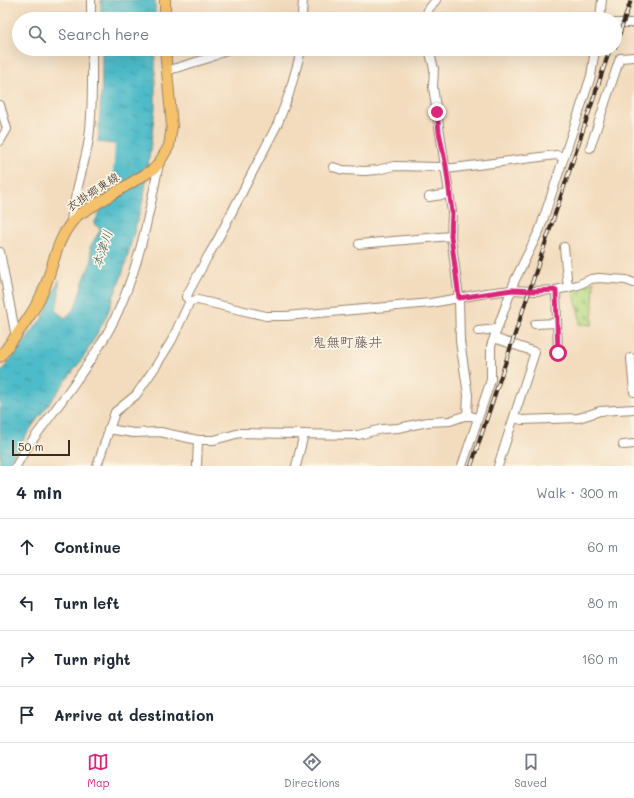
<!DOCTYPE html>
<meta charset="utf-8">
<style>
:root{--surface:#fff;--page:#f2f2f3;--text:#1f2937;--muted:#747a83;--line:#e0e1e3;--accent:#db2777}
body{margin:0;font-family:Mali,"Klee One",sans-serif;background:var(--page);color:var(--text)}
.scale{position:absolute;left:12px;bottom:10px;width:58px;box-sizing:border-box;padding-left:4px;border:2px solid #3b2a1e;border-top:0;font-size:11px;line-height:14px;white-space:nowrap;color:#3b2a1e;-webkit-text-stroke:3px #fcf5e5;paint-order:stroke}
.stop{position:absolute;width:12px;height:12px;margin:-9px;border:3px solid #db2777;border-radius:50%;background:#fff}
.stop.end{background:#db2777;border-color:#fff;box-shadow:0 1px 4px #0008}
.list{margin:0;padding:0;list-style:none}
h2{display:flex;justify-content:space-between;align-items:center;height:52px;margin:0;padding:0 16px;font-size:17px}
h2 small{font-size:13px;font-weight:400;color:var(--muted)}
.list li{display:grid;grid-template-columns:26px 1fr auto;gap:12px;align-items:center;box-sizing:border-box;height:56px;padding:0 16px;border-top:1px solid var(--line)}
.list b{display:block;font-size:15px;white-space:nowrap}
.list em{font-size:13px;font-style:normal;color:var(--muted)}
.icon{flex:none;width:22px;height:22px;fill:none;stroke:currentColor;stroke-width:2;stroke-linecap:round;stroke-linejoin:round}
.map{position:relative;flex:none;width:634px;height:466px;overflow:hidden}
.search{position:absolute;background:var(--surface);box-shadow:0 4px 16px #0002;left:12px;right:12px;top:12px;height:44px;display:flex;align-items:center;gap:10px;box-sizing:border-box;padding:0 14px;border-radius:22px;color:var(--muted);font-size:15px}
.sheet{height:276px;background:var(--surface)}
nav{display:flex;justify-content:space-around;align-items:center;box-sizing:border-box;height:56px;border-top:1px solid var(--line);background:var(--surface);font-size:11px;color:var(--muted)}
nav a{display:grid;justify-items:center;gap:2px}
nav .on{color:var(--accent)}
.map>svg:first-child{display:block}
.cemetery{fill:url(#cemetery-stones);stroke:#788250}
.water{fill:url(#water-ripples);stroke:#447274}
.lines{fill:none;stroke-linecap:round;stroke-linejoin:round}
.river{stroke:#4ebbc9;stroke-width:14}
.minor-casing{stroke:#97836e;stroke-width:10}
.major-casing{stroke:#97836e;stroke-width:12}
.minor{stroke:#fff;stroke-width:8}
.major{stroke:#f5c16b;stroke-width:10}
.rail-casing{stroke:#3b2a1e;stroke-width:4}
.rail{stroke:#fcf5e5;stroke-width:2.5;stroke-dasharray:8;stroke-linecap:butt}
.route{stroke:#db2777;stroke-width:5}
.labels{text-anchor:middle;stroke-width:3.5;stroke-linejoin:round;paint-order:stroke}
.street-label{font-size:12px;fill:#3b2a1e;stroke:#fcf5e5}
.water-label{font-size:13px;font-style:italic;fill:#425d5a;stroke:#fcf5e5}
.quarter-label{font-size:14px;fill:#675156;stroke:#fcf5e5}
</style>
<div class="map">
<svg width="634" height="466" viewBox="0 0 634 466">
<defs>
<pattern id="cemetery-stones" width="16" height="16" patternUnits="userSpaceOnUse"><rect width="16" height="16" fill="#b6d981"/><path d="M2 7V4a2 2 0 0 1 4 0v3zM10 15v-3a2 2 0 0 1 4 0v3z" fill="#9dba6f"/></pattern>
<pattern id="water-ripples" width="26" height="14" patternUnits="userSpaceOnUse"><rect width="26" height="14" fill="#4ebbc9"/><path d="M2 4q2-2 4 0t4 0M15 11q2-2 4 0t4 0" fill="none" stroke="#4298a3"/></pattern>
</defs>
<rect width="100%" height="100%" fill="#fcf5e5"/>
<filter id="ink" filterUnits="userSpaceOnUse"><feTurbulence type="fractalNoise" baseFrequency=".025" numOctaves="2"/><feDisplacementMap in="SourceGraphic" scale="8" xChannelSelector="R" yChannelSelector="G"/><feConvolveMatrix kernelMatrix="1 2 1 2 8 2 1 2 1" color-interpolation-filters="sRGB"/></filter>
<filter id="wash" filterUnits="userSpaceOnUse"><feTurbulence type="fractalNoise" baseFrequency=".012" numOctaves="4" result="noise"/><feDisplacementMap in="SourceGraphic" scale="16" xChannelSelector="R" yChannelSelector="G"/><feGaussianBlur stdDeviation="0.9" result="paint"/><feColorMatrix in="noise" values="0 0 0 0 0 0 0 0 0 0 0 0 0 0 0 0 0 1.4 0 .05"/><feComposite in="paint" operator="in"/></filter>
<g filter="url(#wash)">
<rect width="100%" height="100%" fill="#f3dcbe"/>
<polygon class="cemetery" points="594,281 592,325 579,324 580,319 574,292 576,289"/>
<g class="water">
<rect x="101" y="0" width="54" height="19"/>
<polygon points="102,49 155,49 155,108 150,151 144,196 123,272 106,317 85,355 33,425 6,466 0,466 0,373 43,317 59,280 59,294 56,311 65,318 75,308 83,282 92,260 90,247 101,229 94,224 114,181 126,175 128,163 124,148 115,144 98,142 102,83"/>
</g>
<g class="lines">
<polyline class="river" points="116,196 120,173 123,127"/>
</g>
</g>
<g filter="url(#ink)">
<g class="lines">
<g class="minor-casing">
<g id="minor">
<polyline points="91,0 91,19"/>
<polyline points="301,19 302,15 303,0"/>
<polyline points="425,19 428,10 436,0"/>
<polyline points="600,19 602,0"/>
<polyline points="615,23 634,23"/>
<polyline points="429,49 434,69 433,87 452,212 451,236 459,298 460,341 468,395 467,415"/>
<polyline points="166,71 209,58 229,49"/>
<polyline points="0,105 7,129 0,141"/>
<polyline points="590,148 620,58 634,57"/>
<polyline points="333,167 343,170 365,171 377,170 394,166 439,167 446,166"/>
<polyline points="446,169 556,155 564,157"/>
<polyline points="429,197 449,194"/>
<path d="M71 222C74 193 85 166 89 138 93 109 92 79 92 49"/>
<polyline points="359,244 451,236"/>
<polyline points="564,247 568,288"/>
<polyline points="0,252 16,337"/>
<polyline points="556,290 558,353"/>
<polyline points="190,301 186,297 208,256 218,239 278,123 289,94 300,55 301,49"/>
<polyline points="535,324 557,323"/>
<polyline points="478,331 497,329"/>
<polyline points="494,338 535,352 498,466"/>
<polyline points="631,358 634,392"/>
<polyline points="514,418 522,420 579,418 600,411 634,409"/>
<polyline points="108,429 134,433 160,432 198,440 214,440 240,433 358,435 382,429 398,428 428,422 450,421 467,415 478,418"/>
<polyline points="623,445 634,444"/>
<path d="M16 466 26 449C53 412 82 376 105 337 135 286 148 221 159 163"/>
<polyline points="97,466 115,412 136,395 156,366 172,340 190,301 198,300 266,316 286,316 431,303 486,293 512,290 534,291 556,290 578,285 591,279 599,278 626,280 634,283"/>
<polyline points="197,466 198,440"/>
<polyline points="296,466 304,434"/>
<polyline points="462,466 491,380 491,346 515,280 540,229 591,76 595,49"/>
</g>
</g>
<g class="major-casing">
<g id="major">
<polyline points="165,19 165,0"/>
<path d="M0 357C16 335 33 315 44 289 55 262 56 237 78 215L154 169 159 163 169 146 172 126 165 49"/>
</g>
</g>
<use href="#minor" class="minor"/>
<use href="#major" class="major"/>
<g class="rail-casing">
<g id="rail">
<polyline points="615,47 631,0"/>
<polyline points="471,466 610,49"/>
</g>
</g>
<use href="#rail" class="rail"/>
</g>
</g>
<g class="lines" filter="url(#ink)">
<polyline class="route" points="437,112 439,132 446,166 452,212 451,236 459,298 512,290 534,291 556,290 558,353"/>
</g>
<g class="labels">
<g class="street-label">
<text transform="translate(93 192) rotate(-33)" y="4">衣掛郷東線</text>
</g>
<g class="water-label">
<text transform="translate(102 249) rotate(-72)" y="5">本津川</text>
</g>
<g class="quarter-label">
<text x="347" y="347">鬼無町藤井</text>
</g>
</g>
</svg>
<div class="scale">50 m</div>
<div class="stop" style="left:558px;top:353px"></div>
<div class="stop end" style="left:437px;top:112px"></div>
<div class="search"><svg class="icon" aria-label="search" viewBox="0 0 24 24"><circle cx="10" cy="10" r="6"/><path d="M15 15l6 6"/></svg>Search here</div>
</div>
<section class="sheet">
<h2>4 min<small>Walk · 300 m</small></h2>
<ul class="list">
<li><svg class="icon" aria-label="ahead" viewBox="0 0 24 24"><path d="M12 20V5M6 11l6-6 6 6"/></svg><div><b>Continue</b></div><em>60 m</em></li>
<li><svg class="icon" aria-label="left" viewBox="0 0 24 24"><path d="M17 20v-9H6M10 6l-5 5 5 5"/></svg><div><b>Turn left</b></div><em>80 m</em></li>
<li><svg class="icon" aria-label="right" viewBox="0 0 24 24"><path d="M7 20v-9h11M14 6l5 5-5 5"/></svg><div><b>Turn right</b></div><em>160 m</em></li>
<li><svg class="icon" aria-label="arrive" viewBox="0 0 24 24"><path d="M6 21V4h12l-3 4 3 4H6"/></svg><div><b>Arrive at destination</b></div></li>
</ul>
</section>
<nav>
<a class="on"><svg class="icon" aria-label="map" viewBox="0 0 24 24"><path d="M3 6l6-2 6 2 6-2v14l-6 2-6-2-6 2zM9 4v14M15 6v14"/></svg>Map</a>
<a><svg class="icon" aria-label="directions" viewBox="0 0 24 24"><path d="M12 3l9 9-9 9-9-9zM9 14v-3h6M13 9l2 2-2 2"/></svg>Directions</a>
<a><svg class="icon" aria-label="saved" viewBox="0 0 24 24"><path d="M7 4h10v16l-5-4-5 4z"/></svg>Saved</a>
</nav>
